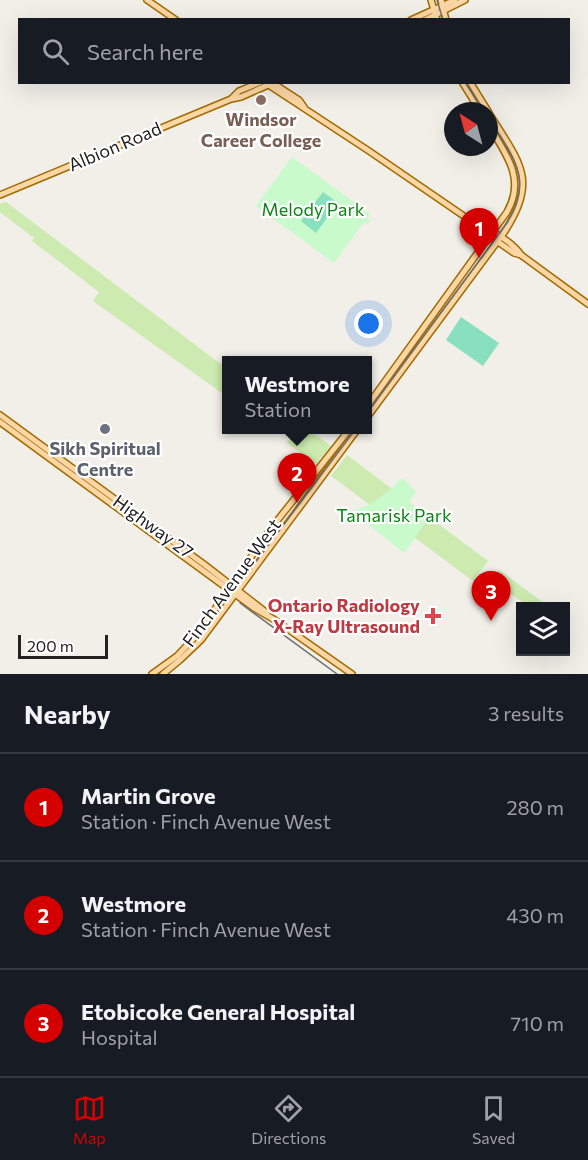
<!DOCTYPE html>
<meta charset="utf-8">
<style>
:root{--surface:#171b24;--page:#20242c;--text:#f1f3f6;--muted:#9ea1a6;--line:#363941;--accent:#d40000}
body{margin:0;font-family:Commissioner,sans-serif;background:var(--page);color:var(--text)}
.controls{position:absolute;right:18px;bottom:18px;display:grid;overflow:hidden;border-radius:0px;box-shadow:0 6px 24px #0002}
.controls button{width:54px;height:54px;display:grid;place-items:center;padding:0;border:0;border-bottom:2px solid var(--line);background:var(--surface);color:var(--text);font:30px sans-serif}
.compass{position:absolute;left:444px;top:102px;width:54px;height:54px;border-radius:50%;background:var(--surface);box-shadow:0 6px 24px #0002;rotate:324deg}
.scale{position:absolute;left:18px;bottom:15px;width:90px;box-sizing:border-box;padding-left:6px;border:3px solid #222;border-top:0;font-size:16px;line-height:21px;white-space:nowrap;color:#222;-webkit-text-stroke:4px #fff;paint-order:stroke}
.you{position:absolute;left:369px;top:324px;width:21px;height:21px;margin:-15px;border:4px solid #fff;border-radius:50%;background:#1a73e8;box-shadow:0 0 0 9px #1a73e833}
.badge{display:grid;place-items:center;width:39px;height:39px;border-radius:50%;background:var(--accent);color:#fff;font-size:20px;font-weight:700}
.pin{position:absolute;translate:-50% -50px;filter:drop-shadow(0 2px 3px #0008)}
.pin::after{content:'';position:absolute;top:32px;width:21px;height:18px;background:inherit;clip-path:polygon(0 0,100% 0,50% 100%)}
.popup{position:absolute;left:222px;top:356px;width:150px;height:78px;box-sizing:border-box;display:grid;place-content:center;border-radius:0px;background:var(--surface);filter:drop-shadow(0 2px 4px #0005);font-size:20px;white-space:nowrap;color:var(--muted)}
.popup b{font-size:22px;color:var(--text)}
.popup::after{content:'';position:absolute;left:50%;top:100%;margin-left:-12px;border:12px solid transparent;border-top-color:var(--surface)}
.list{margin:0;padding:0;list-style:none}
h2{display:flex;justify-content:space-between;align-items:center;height:78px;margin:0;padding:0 24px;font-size:26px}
h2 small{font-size:20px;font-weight:400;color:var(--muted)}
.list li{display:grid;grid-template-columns:39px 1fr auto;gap:18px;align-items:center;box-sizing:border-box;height:108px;padding:0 24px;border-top:2px solid var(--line)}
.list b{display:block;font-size:22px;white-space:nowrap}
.list p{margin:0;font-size:20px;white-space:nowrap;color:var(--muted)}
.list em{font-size:20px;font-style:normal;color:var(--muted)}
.icon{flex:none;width:33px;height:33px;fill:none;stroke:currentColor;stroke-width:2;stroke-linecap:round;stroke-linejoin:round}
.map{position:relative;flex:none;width:588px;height:674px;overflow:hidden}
.search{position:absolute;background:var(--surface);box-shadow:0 6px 24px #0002;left:18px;right:18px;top:18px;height:66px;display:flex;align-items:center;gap:15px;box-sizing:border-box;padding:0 21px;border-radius:0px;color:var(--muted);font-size:22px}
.sheet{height:402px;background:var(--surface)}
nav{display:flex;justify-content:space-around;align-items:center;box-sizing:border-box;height:84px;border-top:2px solid var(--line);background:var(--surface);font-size:16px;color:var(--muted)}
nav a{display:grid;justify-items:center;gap:3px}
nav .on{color:var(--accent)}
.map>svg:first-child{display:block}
.grass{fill:#cdebb0}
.park{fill:#c8facc}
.pitch{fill:#88e0be}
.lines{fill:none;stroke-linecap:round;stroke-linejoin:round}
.major-casing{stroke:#a06b00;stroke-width:8}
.major{stroke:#fcd6a4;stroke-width:5}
.tram{stroke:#707070;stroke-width:1.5}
.education-dot{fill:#8d6e63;stroke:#fff;stroke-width:2}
.worship-dot{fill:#6b7280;stroke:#fff;stroke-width:2}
.health-dot{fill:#e0444e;stroke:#fff;stroke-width:2}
.labels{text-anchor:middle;stroke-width:4.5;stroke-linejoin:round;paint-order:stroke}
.education-label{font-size:18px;font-weight:bold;fill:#785e54;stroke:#fff}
.street-label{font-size:18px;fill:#222;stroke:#fff}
.park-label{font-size:18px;fill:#0c8416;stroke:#fff}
.worship-label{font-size:18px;font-weight:bold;fill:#5b616d;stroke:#fff}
.health-label{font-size:18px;font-weight:bold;fill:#be3a42;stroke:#fff;text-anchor:end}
</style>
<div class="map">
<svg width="588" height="674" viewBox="0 0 588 674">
<rect width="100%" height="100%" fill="#f2efe9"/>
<g class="grass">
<polygon points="6,202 226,368 226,396 93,301 99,292 32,241 34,238 0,212 0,204"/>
<polygon points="279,430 309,430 331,446 316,464 287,443 292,435 288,432 286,435"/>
<polygon points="347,455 392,489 370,505 331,476"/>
<polygon points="429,517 488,561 473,581 414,537"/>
<polygon points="499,570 548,606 528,606 511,594 507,599 487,585"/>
</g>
<g class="park">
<polygon points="292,157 370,214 367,218 370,220 368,224 364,222 334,263 256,206"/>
<path d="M400 479H404L416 492 409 502 429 517 405 552H403L360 518H356L354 511C372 504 388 495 400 479Z"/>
</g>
<g class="pitch">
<polygon points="323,192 338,203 316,233 301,221"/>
<polygon points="461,317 499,343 483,366 446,340"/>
</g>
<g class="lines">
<g class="major-casing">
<g id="major">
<polyline points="147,0 176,20"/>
<polyline points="431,0 437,20"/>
<polyline points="441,0 446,20"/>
<polyline points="411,20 455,0"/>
<polyline points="425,20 465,0"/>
<polyline points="264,82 369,151 474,223 475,226 514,253 521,255 588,304"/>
<polyline points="462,82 480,111"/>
<polyline points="470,82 488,111"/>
<polyline points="273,83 299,100 304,107"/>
<polyline points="232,98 239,91 261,82"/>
<polyline points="0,195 231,99 241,97 275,82"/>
<path d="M474 223H478C492 232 512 241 521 255"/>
<path d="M368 405 507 212C526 179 506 154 489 126"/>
<polyline points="0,415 205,565 267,613"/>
<path d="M368 416 503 234C540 180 519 162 489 113"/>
<polyline points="0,422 254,608 275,620 352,674"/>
<polyline points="152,674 177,656 197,635 269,531 349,430"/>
<polyline points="163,674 180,660 201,640 357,430"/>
</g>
</g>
<use href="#major" class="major"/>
<g class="tram">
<polyline points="437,0 443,20"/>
<polyline points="465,82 483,111"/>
<path d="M368 412 507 223C535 180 512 155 489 118"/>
<polyline points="243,579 355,430"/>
<polyline points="240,603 337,674"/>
</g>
</g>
<circle class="education-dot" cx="261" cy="100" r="6"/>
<circle class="worship-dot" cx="105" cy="429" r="6"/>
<path class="health-dot" d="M430 607h6v6h6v6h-6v6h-6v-6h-6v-6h6z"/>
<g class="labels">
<g class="education-label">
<text x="261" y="126">Windsor<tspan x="261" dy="21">Career College</tspan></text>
</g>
<g class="street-label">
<text transform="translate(115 147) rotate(-23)" y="6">Albion Road</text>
<text transform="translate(153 527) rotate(36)" y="6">Highway 27</text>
<text transform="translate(232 583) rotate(-54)" y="6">Finch Avenue West</text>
</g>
<g class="park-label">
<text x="313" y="216">Melody Park</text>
<text x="394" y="522">Tamarisk Park</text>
</g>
<g class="worship-label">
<text x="105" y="455">Sikh Spiritual<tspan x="105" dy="21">Centre</tspan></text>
</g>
<g class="health-label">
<text x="420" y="612">Ontario Radiology<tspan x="420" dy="21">X-Ray Ultrasound</tspan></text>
</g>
</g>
</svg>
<div class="controls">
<button><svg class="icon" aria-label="layers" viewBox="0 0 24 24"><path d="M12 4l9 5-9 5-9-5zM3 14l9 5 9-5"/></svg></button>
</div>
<svg class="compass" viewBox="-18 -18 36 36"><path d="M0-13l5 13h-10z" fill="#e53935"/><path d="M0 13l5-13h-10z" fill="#9ea1a6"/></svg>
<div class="scale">200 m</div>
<div class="you"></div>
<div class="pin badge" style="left:479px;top:258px">1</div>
<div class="pin badge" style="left:297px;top:503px">2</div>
<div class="popup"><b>Westmore</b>Station</div>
<div class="pin badge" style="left:491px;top:621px">3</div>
<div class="search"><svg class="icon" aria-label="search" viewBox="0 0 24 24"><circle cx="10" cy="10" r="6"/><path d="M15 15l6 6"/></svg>Search here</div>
</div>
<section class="sheet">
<h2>Nearby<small>3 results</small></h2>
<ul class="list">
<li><span class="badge">1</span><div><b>Martin Grove</b><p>Station · Finch Avenue West</p></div><em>280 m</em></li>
<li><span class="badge">2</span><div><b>Westmore</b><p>Station · Finch Avenue West</p></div><em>430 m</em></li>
<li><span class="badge">3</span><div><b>Etobicoke General Hospital</b><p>Hospital</p></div><em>710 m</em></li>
</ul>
</section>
<nav>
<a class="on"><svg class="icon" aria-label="map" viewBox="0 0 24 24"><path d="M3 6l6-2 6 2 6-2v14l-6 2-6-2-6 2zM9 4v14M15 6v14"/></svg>Map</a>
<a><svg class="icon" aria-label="directions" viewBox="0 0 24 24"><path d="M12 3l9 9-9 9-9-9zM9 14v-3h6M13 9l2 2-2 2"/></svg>Directions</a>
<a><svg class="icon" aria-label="saved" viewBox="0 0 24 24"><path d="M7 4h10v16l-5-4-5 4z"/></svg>Saved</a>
</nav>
